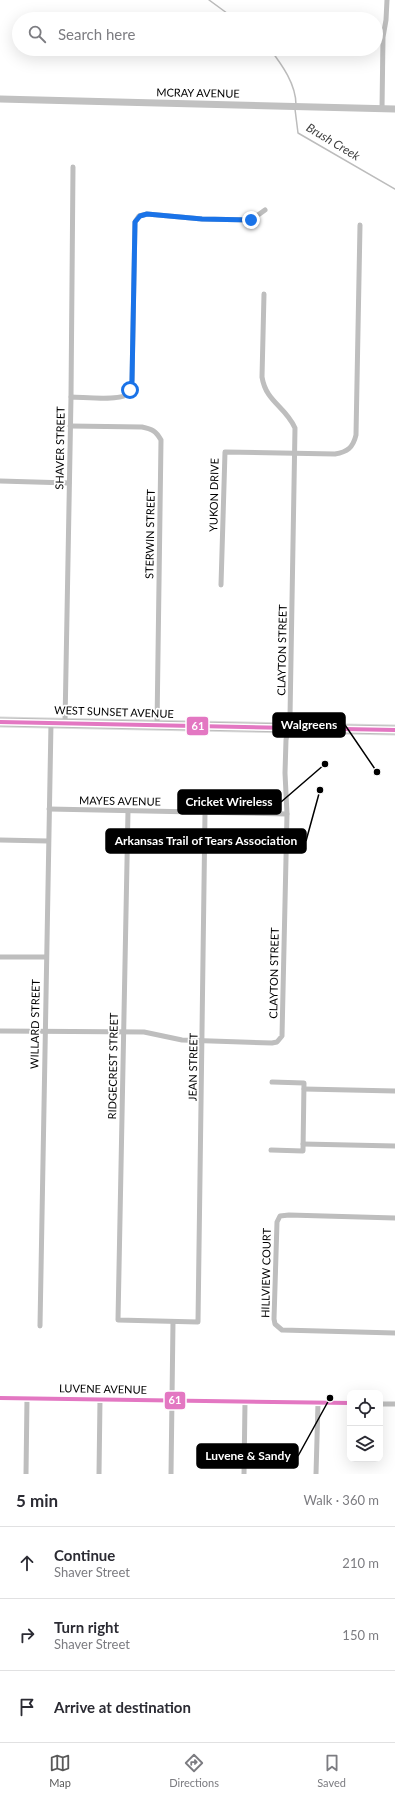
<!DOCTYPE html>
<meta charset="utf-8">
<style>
:root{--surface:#fff;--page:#f2f2f3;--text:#2b2b33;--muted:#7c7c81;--line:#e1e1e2;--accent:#595959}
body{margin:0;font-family:Lato,sans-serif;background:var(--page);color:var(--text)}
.controls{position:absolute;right:12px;bottom:12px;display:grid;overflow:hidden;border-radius:8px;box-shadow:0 4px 16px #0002}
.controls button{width:36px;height:36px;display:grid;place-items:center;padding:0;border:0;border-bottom:1px solid var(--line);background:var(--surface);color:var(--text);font:20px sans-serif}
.stop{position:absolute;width:12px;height:12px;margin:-9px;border:3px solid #1a73e8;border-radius:50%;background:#fff}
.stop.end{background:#1a73e8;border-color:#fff;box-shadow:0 1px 4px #0008}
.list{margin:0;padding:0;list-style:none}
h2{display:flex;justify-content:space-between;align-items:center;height:52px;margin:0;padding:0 16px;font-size:17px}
h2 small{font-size:13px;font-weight:400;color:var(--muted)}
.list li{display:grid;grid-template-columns:26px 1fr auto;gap:12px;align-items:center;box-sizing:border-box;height:72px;padding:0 16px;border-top:1px solid var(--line)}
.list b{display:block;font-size:15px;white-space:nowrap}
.list p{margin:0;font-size:13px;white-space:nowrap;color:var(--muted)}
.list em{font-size:13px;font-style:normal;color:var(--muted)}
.icon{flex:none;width:22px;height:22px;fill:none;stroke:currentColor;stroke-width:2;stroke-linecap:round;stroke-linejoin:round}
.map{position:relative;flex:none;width:395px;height:1474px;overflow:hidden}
.search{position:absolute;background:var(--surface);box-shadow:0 4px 16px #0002;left:12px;right:12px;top:12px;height:44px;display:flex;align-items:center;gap:10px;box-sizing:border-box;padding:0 14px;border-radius:22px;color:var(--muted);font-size:15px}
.sheet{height:268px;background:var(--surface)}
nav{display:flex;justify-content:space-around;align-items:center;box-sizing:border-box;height:56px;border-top:1px solid var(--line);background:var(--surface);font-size:11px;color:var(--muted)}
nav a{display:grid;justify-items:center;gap:2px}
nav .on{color:var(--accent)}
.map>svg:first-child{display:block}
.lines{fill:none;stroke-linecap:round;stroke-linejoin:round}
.stream{stroke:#bcbcbc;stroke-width:1.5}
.highway-casing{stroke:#dbdbdb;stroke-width:11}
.street{stroke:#bebebe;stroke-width:5}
.secondary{stroke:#c1c1c1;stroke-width:7}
.highway{stroke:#bdbdbd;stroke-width:9}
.bus-1-casing{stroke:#fff;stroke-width:7}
.bus-1{stroke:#e377c2;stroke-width:4}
.route{stroke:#1a73e8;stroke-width:5}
.labels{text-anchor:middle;stroke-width:3.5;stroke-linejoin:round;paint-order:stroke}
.street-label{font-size:11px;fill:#000;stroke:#fff}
.water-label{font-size:12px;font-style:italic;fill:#404040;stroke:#fff}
.leader{fill:none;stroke:#000;stroke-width:1.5}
.callout-dot{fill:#000;stroke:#fff;stroke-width:1.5}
.callout{fill:#000;stroke:#000;stroke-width:1.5}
.callout-label{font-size:12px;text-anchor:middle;font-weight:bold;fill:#fff}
.line-badge{stroke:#fff;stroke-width:1.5}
.badge-label{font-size:11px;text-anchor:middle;font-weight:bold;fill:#fff}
</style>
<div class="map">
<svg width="395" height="1474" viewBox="0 0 395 1474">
<rect width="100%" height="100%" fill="#fff"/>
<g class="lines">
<g class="stream">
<polyline points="209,0 235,19"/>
<path d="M270 49C282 65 296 84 296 105"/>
<polyline points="295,109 298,133 395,189"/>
</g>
<g class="highway-casing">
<polyline id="highway" points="0,722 395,730"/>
</g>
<g class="street">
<polyline points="382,109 383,37 386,20 387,0"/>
<polyline points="71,397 73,167"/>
<path d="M70 426 142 427C152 429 156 431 161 440L157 726"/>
<polyline points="0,481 69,483"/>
<path d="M221 585 225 452 335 454C347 452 353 448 356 435L360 225"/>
<path d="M65 723 71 397C83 397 117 401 126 395 130 392 131 386 132 381L135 222 139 216 147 214 202 219 251 220 265 210"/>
<polyline points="49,809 287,814"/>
<polyline points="128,811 118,1320 198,1322 205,813"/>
<polyline points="0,840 48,841"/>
<polyline points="0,957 46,957"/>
<path d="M0 1031 144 1032 182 1040 272 1043 277 1042 282 1036 287 814 285 773 286 740 290 717 295 428C285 406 266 402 262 377L264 294"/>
<polyline points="304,1089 395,1091"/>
<polyline points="303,1144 395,1146"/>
<polyline points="271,1150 303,1151 304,1083 272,1082"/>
<polyline points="395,1218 289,1215 280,1216 277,1222 274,1319 275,1324 282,1330 395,1333"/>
<polyline points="40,1326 51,723"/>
<polyline points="0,1398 350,1403"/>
<polyline points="380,1404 395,1404"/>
<polyline points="26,1474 27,1398"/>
<polyline points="99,1474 100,1399"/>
<polyline points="171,1474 173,1322"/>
<polyline points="244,1474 245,1402"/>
<polyline points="316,1474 318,1403"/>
</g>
<polyline class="secondary" points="0,99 395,109"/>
<use href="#highway" class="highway"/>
<g class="bus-1-casing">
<g id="bus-1">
<polyline points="0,722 395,730"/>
<polyline points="0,1398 350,1403"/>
</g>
</g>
<use href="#bus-1" class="bus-1"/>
</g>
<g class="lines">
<polyline class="route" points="130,390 132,381 135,222 140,216 147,214 202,219 251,220"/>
</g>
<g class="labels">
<g class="street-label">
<text transform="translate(198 93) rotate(1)" y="4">MCRAY AVENUE</text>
<text transform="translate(60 448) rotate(-89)" y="4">SHAVER STREET</text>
<text transform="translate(214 495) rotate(-89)" y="4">YUKON DRIVE</text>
<text transform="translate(150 534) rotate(-89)" y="4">STERWIN STREET</text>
<text transform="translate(282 650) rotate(-89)" y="4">CLAYTON STREET</text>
<text transform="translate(114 712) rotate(2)" y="4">WEST SUNSET AVENUE</text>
<text transform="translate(120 801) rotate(1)" y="4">MAYES AVENUE</text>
<text transform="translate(274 973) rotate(-89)" y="4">CLAYTON STREET</text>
<text transform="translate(35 1024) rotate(-89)" y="4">WILLARD STREET</text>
<text transform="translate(113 1066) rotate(-89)" y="4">RIDGECREST STREET</text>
<text transform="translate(193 1067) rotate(-89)" y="4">JEAN STREET</text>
<text transform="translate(266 1273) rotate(-89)" y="4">HILLVIEW COURT</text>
<text transform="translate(103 1389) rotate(1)" y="4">LUVENE AVENUE</text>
</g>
<g class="water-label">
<text transform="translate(333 142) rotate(31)" y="4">Brush Creek</text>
</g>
</g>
<path class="leader" d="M377 772L345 725M325 764L281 802M320 790L306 841M330 1398L298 1456"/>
<g class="callout-dot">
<circle cx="377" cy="772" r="4"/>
<circle cx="325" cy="764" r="4"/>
<circle cx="320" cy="790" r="4"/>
<circle cx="330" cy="1398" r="4"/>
</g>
<g class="callout">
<rect x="273" y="713" width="72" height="24" rx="4"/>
<rect x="178" y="790" width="103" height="24" rx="4"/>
<rect x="106" y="829" width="200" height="24" rx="4"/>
<rect x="197" y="1444" width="101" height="24" rx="4"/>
</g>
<g class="callout-label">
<text x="309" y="729">Walgreens</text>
<text x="229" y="806">Cricket Wireless</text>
<text x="206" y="845">Arkansas Trail of Tears Association</text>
<text x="248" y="1460">Luvene &amp; Sandy</text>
</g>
<g class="line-badge">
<rect x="186" y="716" width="23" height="20" rx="4" fill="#e377c2"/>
<rect x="164" y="1391" width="22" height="19" rx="4" fill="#e377c2"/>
</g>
<g class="badge-label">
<text x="198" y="730">61</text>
<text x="175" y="1404">61</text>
</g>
</svg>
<div class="controls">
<button><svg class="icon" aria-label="locate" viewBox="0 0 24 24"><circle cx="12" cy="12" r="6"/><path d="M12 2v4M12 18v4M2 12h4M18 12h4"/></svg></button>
<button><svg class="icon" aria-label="layers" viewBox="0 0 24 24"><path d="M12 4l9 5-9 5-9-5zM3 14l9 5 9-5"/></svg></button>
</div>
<div class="stop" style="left:130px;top:390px"></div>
<div class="stop end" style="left:251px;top:220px"></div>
<div class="search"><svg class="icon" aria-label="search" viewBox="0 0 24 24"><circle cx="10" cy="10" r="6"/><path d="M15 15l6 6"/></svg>Search here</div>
</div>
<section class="sheet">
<h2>5 min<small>Walk · 360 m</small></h2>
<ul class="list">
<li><svg class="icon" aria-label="ahead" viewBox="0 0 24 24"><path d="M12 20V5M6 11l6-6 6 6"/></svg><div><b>Continue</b><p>Shaver Street</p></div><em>210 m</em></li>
<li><svg class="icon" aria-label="right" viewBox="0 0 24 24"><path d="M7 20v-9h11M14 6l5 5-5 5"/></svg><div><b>Turn right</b><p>Shaver Street</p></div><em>150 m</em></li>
<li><svg class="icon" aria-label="arrive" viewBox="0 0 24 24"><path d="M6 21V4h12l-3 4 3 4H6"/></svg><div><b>Arrive at destination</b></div></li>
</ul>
</section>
<nav>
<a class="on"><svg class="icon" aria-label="map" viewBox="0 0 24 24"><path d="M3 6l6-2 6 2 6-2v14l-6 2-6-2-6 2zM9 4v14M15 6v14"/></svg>Map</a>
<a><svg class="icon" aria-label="directions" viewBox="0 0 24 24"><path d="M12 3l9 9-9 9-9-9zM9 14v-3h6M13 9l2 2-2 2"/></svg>Directions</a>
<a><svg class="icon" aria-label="saved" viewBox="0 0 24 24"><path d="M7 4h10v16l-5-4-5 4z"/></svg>Saved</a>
</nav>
